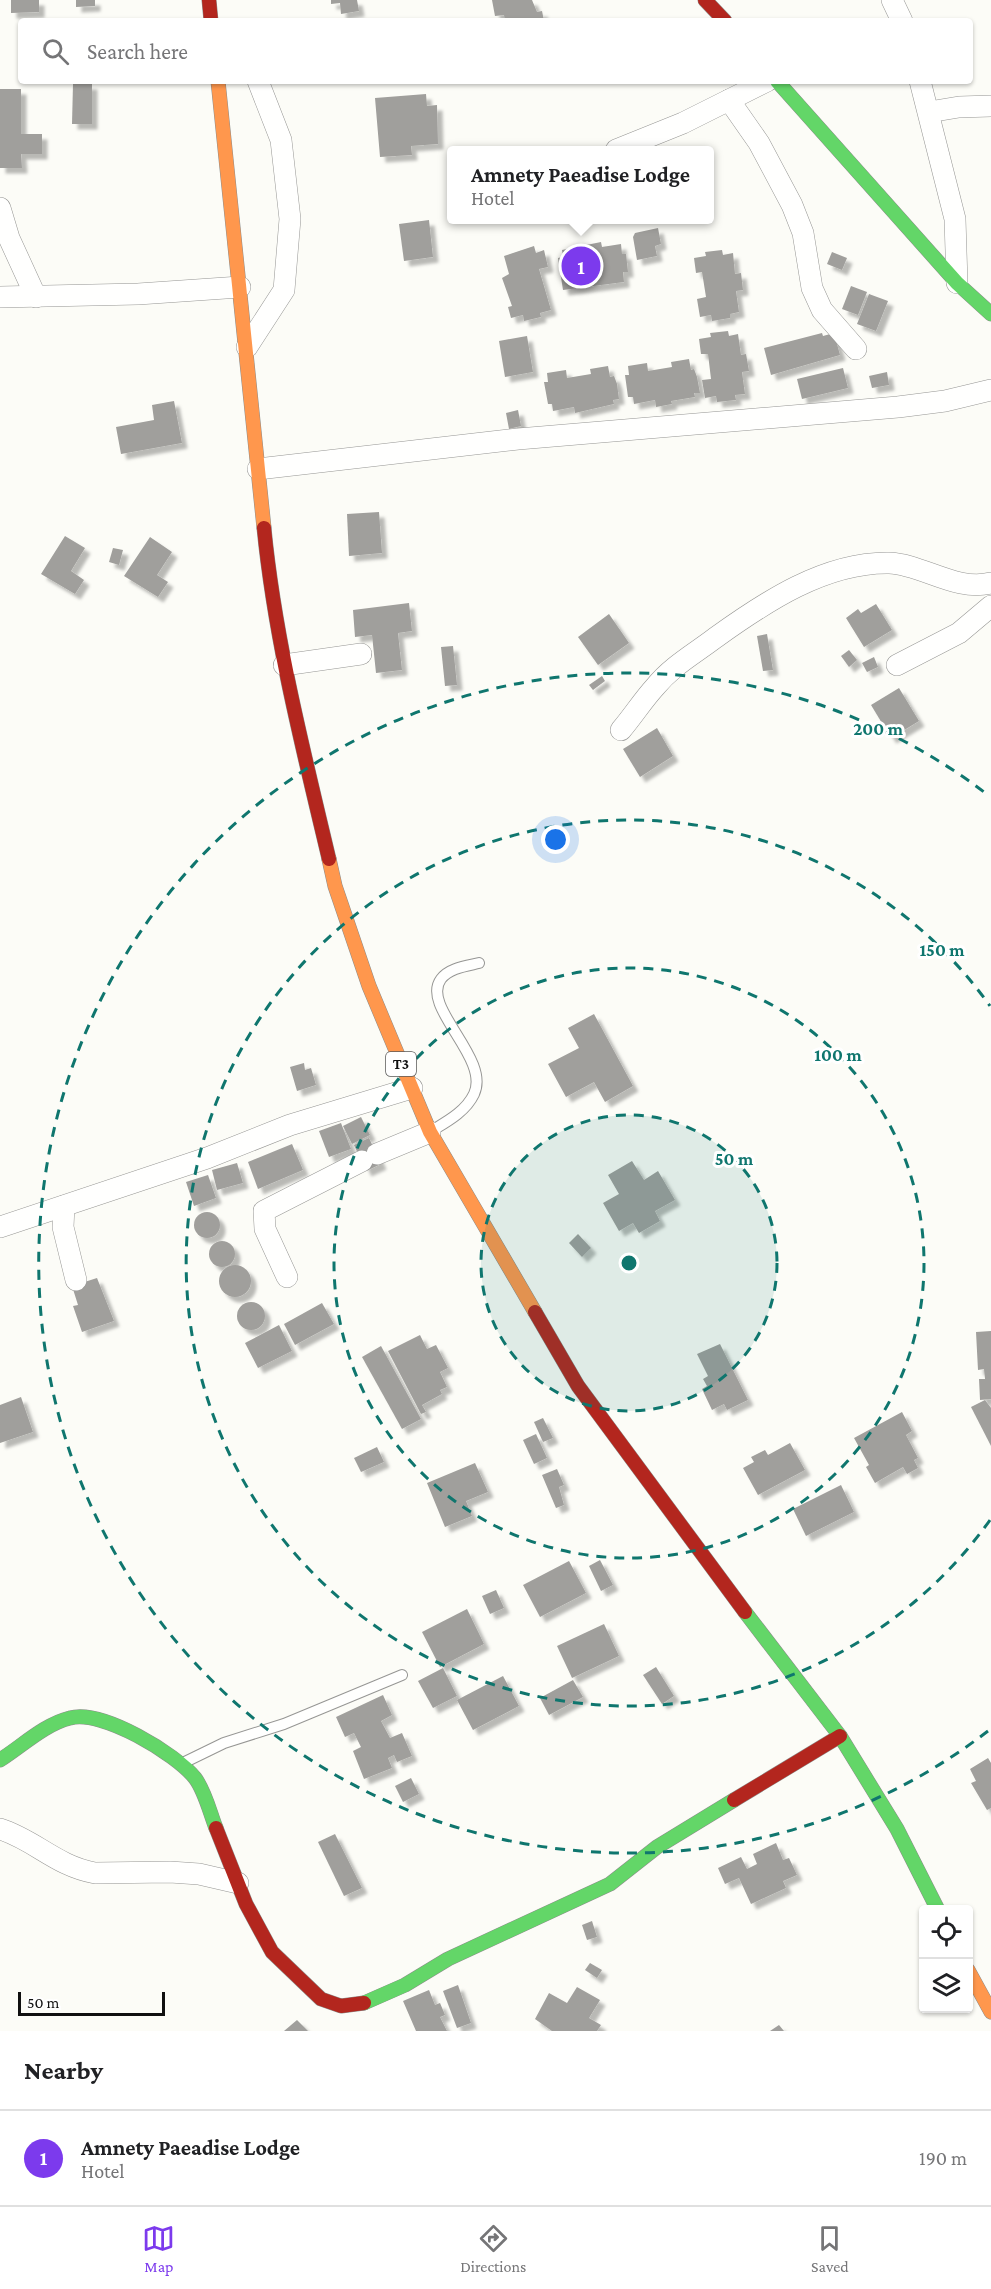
<!DOCTYPE html>
<style>
:root{--surface:#fff;--page:#f6f6f6;--text:#202124;--muted:#757577;--line:#e0e0e0;--accent:#7c3aed}
body{margin:0;font-family:"Crimson Pro",serif;background:var(--page);color:var(--text)}
.controls{position:absolute;right:18px;bottom:18px;display:grid;overflow:hidden;border-radius:6px;box-shadow:0 2px 4px #0004}
.controls button{width:54px;height:54px;display:grid;place-items:center;padding:0;border:0;border-bottom:2px solid var(--line);background:var(--surface);color:var(--text);font:30px sans-serif}
.scale{position:absolute;left:18px;bottom:15px;width:147px;box-sizing:border-box;padding-left:6px;border:3px solid #101010;border-top:0;font-size:16px;line-height:21px;white-space:nowrap;color:#101010;-webkit-text-stroke:4px #fff;paint-order:stroke}
.you{position:absolute;left:556px;top:840px;width:21px;height:21px;margin:-15px;border:4px solid #fff;border-radius:50%;background:#1a73e8;box-shadow:0 0 0 9px #1a73e833}
.badge{display:grid;place-items:center;width:39px;height:39px;border-radius:50%;background:var(--accent);color:#fff;font-size:20px;font-weight:700}
.pin{position:absolute;translate:-50% -50%;border:3px solid #fff;box-shadow:0 2px 6px #0006}
.popup{position:absolute;left:447px;top:146px;width:267px;height:78px;box-sizing:border-box;display:grid;place-content:center;border-radius:6px;background:var(--surface);filter:drop-shadow(0 2px 4px #0005);font-size:20px;white-space:nowrap;color:var(--muted)}
.popup b{font-size:22px;color:var(--text)}
.popup::after{content:'';position:absolute;left:50%;top:100%;margin-left:-12px;border:12px solid transparent;border-top-color:var(--surface)}
.list{margin:0;padding:0;list-style:none}
h2{display:flex;justify-content:space-between;align-items:center;height:78px;margin:0;padding:0 24px;font-size:26px}
h2 small{font-size:20px;font-weight:400;color:var(--muted)}
.list li{display:grid;grid-template-columns:39px 1fr auto;gap:18px;align-items:center;box-sizing:border-box;height:96px;padding:0 24px;border-top:2px solid var(--line)}
.list b{display:block;font-size:22px;white-space:nowrap}
.list p{margin:0;font-size:20px;white-space:nowrap;color:var(--muted)}
.list em{font-size:20px;font-style:normal;color:var(--muted)}
.icon{flex:none;width:33px;height:33px;fill:none;stroke:currentColor;stroke-width:2;stroke-linecap:round;stroke-linejoin:round}
.map{position:relative;flex:none;width:991px;height:2031px;overflow:hidden}
.search{position:absolute;background:var(--surface);box-shadow:0 2px 4px #0004;left:18px;right:18px;top:18px;height:66px;display:flex;align-items:center;gap:15px;box-sizing:border-box;padding:0 21px;border-radius:6px;color:var(--muted);font-size:22px}
.sheet{height:174px;background:var(--surface)}
nav{display:flex;justify-content:space-around;align-items:center;box-sizing:border-box;height:84px;border-top:2px solid var(--line);background:var(--surface);font-size:16px;color:var(--muted)}
nav a{display:grid;justify-items:center;gap:3px}
nav .on{color:var(--accent)}
.map>svg:first-child{display:block}
.building{fill:#a09f9c;filter:url(#shadow)}
.lines{fill:none;stroke-linecap:round;stroke-linejoin:round}
.lane-casing{stroke:#969694;stroke-width:12}
.street-casing{stroke:#969694;stroke-width:22}
.fast-casing{stroke:#8d8d8b;stroke-width:15}
.slow-casing{stroke:#8d8d8b;stroke-width:15}
.jam-casing{stroke:#8d8d8b;stroke-width:15}
.lane{stroke:#fffffe;stroke-width:10}
.street{stroke:#fffffe;stroke-width:21}
.fast{stroke:#63d668;stroke-width:14}
.slow{stroke:#ff974d;stroke-width:14}
.jam{stroke:#b3261e;stroke-width:14}
.ring{fill:none;stroke:#0f766e;stroke-width:3;stroke-dasharray:10 8}
.labels{text-anchor:middle;stroke-width:6;stroke-linejoin:round;paint-order:stroke}
.shield{fill:#fff;stroke:#585858;stroke-width:1.5}
.shield-label{font-size:15px;font-weight:bold;fill:#101010}
.centre{fill:#0f766e;stroke:#fff;stroke-width:3}
.ring-label{font-size:18px;text-anchor:middle;font-weight:bold;fill:#0f766e;stroke:#fff;stroke-width:6;stroke-linejoin:round;paint-order:stroke}
</style>
<div class="map">
<svg width="991" height="2031" viewBox="0 0 991 2031">
<defs>
<filter id="shadow"><feDropShadow dx="5.5" dy="5.5" stdDeviation="1.5" flood-color="#0004"/></filter>
</defs>
<rect width="100%" height="100%" fill="#fcfcf7"/>
<g class="building">
<polygon points="11,0 39,0 39,12 11,13"/>
<polygon points="76,0 95,0 95,6 76,7"/>
<polygon points="331,0 357,0 359,11 341,14 340,3 331,4"/>
<polygon points="492,0 532,0 537,12 542,11 544,21 505,21 504,15 495,16"/>
<polygon points="73,84 92,84 92,124 72,124"/>
<polygon points="0,89 21,89 21,134 42,134 42,154 21,154 22,168 0,168"/>
<polygon points="426,94 427,106 437,105 438,144 411,146 412,155 380,157 375,98"/>
<polygon points="429,220 433,257 404,261 399,224"/>
<polygon points="658,228 661,244 655,246 657,256 637,260 633,237 635,233"/>
<polygon points="601,242 602,247 621,244 622,254 626,254 628,272 623,272 624,282 563,290 558,258 563,257 562,250"/>
<polygon points="534,246 536,253 544,250 548,267 539,269 551,310 540,313 541,317 524,321 523,315 511,318 508,307 512,306 502,278 509,274 504,256"/>
<polygon points="722,250 723,255 733,253 735,274 741,273 743,290 736,291 739,312 730,314 730,318 712,321 711,315 700,317 697,299 706,297 702,272 696,273 694,258 706,256 705,252"/>
<polygon points="832,252 847,258 842,270 827,264"/>
<polygon points="851,286 867,292 858,315 842,309"/>
<polygon points="869,294 888,301 876,331 857,324"/>
<polygon points="728,331 729,336 738,334 741,355 746,354 749,371 742,372 745,394 735,395 736,400 717,402 716,396 705,398 702,380 711,379 708,354 701,354 699,339 711,337 710,333"/>
<polygon points="822,333 823,336 834,333 840,355 771,375 764,348"/>
<polygon points="527,336 533,372 505,377 499,341"/>
<polygon points="689,359 691,370 694,369 697,377 700,393 694,393 695,397 671,401 672,404 656,407 655,400 634,404 633,397 628,397 625,375 629,375 628,366 647,363 648,371 672,367 671,362"/>
<polygon points="608,366 610,377 614,376 617,384 619,399 613,400 614,404 575,413 574,407 553,411 552,404 548,404 544,382 548,382 547,373 566,370 567,378 591,374 590,369"/>
<polygon points="843,368 848,388 802,399 797,379"/>
<polygon points="887,372 889,385 872,388 869,376"/>
<polygon points="174,401 182,443 121,454 116,427 154,420 152,405"/>
<polygon points="518,410 521,426 509,429 506,413"/>
<polygon points="379,512 382,553 349,556 347,514"/>
<polygon points="65,536 85,548 71,571 84,580 75,594 41,574"/>
<polygon points="150,537 172,552 157,575 168,582 158,597 124,576"/>
<polygon points="113,548 123,550 119,565 109,562"/>
<polygon points="409,603 412,631 398,633 402,670 376,673 372,635 355,637 353,610"/>
<polygon points="876,604 892,630 864,647 846,618 858,609 861,613"/>
<polygon points="609,614 629,643 598,665 578,637"/>
<polygon points="767,634 773,670 763,671 757,636"/>
<polygon points="453,646 457,685 445,686 441,647"/>
<polygon points="849,650 857,660 849,667 841,656"/>
<polygon points="874,657 878,667 867,672 862,663"/>
<polygon points="602,676 605,681 593,690 589,685"/>
<polygon points="899,688 919,721 891,738 871,705"/>
<polygon points="657,728 673,756 640,777 623,749"/>
<polygon points="594,1014 633,1086 605,1102 594,1082 566,1097 548,1064 579,1048 568,1028"/>
<polygon points="304,1063 305,1070 311,1068 316,1085 297,1091 290,1067"/>
<polygon points="361,1117 370,1135 352,1144 343,1126"/>
<polygon points="341,1123 351,1149 329,1157 319,1131"/>
<polygon points="369,1138 381,1164 366,1171 354,1145"/>
<polygon points="292,1144 303,1170 258,1189 248,1162"/>
<polygon points="632,1161 644,1180 658,1171 675,1200 655,1211 660,1221 639,1233 633,1223 619,1231 603,1203 619,1194 608,1175"/>
<polygon points="237,1163 243,1183 217,1190 212,1170"/>
<polygon points="208,1175 216,1198 194,1206 186,1182"/>
<circle cx="207" cy="1225" r="13"/>
<polygon points="578,1234 591,1248 582,1257 569,1243"/>
<circle cx="222" cy="1254" r="13"/>
<circle cx="235" cy="1281" r="16"/>
<polygon points="97,1278 114,1321 82,1332 73,1306 78,1305 72,1286"/>
<circle cx="251" cy="1316" r="14"/>
<polygon points="322,1303 334,1324 295,1345 284,1324"/>
<polygon points="279,1325 292,1351 258,1368 245,1343"/>
<polygon points="991,1331 991,1399 980,1400 979,1379 985,1379 984,1369 978,1370 976,1332"/>
<polygon points="420,1335 427,1349 436,1345 448,1368 440,1372 447,1387 440,1390 442,1394 422,1405 426,1412 421,1414 388,1351"/>
<polygon points="720,1344 748,1400 727,1410 724,1404 712,1410 702,1389 707,1386 703,1379 708,1376 697,1354"/>
<polygon points="381,1346 421,1419 402,1429 362,1357"/>
<polygon points="21,1397 33,1432 0,1443 0,1405"/>
<polygon points="985,1400 991,1408 991,1446 971,1407"/>
<polygon points="902,1412 912,1431 906,1435 918,1458 914,1460 918,1468 907,1474 903,1467 875,1483 866,1467 869,1465 854,1438"/>
<polygon points="543,1418 553,1438 543,1442 534,1422"/>
<polygon points="536,1434 547,1458 534,1464 523,1440"/>
<polygon points="790,1443 805,1470 758,1495 743,1468 754,1462 751,1457 765,1450 768,1455"/>
<polygon points="377,1447 384,1462 361,1472 354,1458"/>
<polygon points="475,1463 488,1492 466,1501 472,1516 445,1527 427,1483"/>
<polygon points="557,1469 564,1485 559,1487 564,1505 556,1508 542,1475"/>
<polygon points="841,1485 854,1512 806,1536 793,1509"/>
<polygon points="600,1560 613,1585 601,1591 589,1566"/>
<polygon points="569,1561 586,1593 540,1617 523,1585"/>
<polygon points="496,1590 504,1608 490,1614 482,1596"/>
<polygon points="467,1609 484,1644 440,1667 422,1632"/>
<polygon points="604,1624 619,1656 572,1678 557,1646"/>
<polygon points="656,1667 674,1696 662,1704 643,1675"/>
<polygon points="443,1668 457,1696 433,1708 418,1681"/>
<polygon points="503,1676 519,1706 473,1730 457,1700"/>
<polygon points="573,1680 583,1697 549,1715 540,1698"/>
<polygon points="383,1695 392,1715 381,1721 390,1738 402,1733 412,1756 397,1762 394,1755 388,1758 392,1768 364,1779 353,1751 361,1747 354,1733 345,1737 336,1717"/>
<polygon points="988,1758 991,1763 991,1808 987,1810 971,1783 976,1781 970,1769"/>
<polygon points="411,1778 419,1794 403,1802 395,1786"/>
<polygon points="335,1834 362,1888 344,1896 318,1842"/>
<polygon points="776,1843 783,1860 789,1858 797,1875 783,1881 786,1888 751,1904 739,1878 725,1884 718,1868 741,1857 747,1869 757,1864 753,1854"/>
<polygon points="592,1921 597,1937 587,1940 582,1925"/>
<polygon points="590,1963 602,1970 597,1978 585,1970"/>
<polygon points="458,1985 471,2023 457,2028 443,1991"/>
<polygon points="577,1987 600,2000 589,2018 601,2025 597,2031 552,2031 535,2019 549,1993 567,2003"/>
<polygon points="429,1990 435,2005 440,2003 445,2015 440,2017 447,2031 416,2031 403,2001"/>
<polygon points="297,2020 308,2031 284,2031"/>
<polygon points="779,2025 784,2031 770,2031"/>
</g>
<g class="lines">
<g class="lane-casing">
<g id="lane">
<path d="M433 1130C448 1121 466 1111 474 1094 491 1058 420 1007 441 979 449 968 466 966 479 963"/>
<polyline points="185,1762 224,1743 284,1724 402,1675"/>
</g>
</g>
<g class="street-casing">
<g id="street">
<polyline points="892,0 902,21"/>
<polyline points="920,81 955,219 957,283"/>
<polyline points="729,100 759,143 792,205 803,233 812,288 822,310 856,349"/>
<polyline points="929,112 959,107 991,106"/>
<polyline points="616,150 683,123 767,81"/>
<polyline points="0,208 9,238 36,297"/>
<polyline points="0,297 138,294 240,287"/>
<polyline points="247,347 284,290 290,219 281,140 258,81"/>
<polyline points="258,469 518,439 898,407 945,401 991,390"/>
<polyline points="284,665 361,654"/>
<polyline points="897,665 959,633 991,606"/>
<path d="M621 730C633 716 643 700 655 687 672 666 694 654 715 638 765 602 825 562 889 563 922 564 956 592 991 583"/>
<polyline points="377,1154 430,1132"/>
<polyline points="64,1206 63,1227 76,1280"/>
<polyline points="0,1227 207,1158 290,1125 412,1088"/>
<polyline points="287,1277 265,1229 264,1211 362,1161"/>
<path d="M0 1829C35 1840 56 1866 95 1873L170 1872 199 1874 238 1883"/>
</g>
</g>
<g class="fast-casing">
<g id="fast">
<polyline points="777,81 957,283 991,314"/>
<polyline points="745,1612 840,1736 897,1829 938,1910"/>
<path d="M0 1760C22 1746 45 1724 70 1718 102 1709 176 1754 195 1778 205 1791 210 1813 216 1828"/>
<polyline points="364,2003 405,1985 448,1959 610,1884 657,1847 734,1800"/>
</g>
</g>
<g class="slow-casing">
<g id="slow">
<polyline points="218,81 264,528"/>
<polyline points="329,859 335,886 369,986 430,1132 535,1312"/>
<polyline points="968,1970 991,2012"/>
</g>
</g>
<g class="jam-casing">
<g id="jam">
<polyline points="209,0 211,21"/>
<polyline points="705,0 725,21"/>
<path d="M264 528C275 640 303 749 329 859"/>
<polyline points="535,1312 578,1386 745,1612"/>
<polyline points="734,1800 840,1736"/>
<polyline points="216,1828 246,1904 272,1952 321,1999 341,2006 364,2003"/>
</g>
</g>
<use href="#lane" class="lane"/>
<use href="#street" class="street"/>
<use href="#fast" class="fast"/>
<use href="#slow" class="slow"/>
<use href="#jam" class="jam"/>
</g>
<circle cx="629" cy="1263" r="148" fill="#0f766e" fill-opacity=".12"/>
<g class="ring">
<circle cx="629" cy="1263" r="148"/>
<circle cx="629" cy="1263" r="295"/>
<path d="M990 1520A443 443 0 1 1 990 1006"/>
<path d="M988 1731A590 590 0 1 1 988 795"/>
</g>
<g class="labels">
<rect class="shield" x="386" y="1052" width="30" height="24" rx="4.5"/>
<g class="shield-label">
<text x="401" y="1069">T3</text>
</g>
</g>
<circle cx="629" cy="1263" r="9" class="centre"/>
<g class="ring-label">
<text x="878" y="735">200 m</text>
<text x="942" y="956">150 m</text>
<text x="838" y="1061">100 m</text>
<text x="734" y="1165">50 m</text>
</g>
</svg>
<div class="controls">
<button><svg class="icon" aria-label="locate" viewBox="0 0 24 24"><circle cx="12" cy="12" r="6"/><path d="M12 2v4M12 18v4M2 12h4M18 12h4"/></svg></button>
<button><svg class="icon" aria-label="layers" viewBox="0 0 24 24"><path d="M12 4l9 5-9 5-9-5zM3 14l9 5 9-5"/></svg></button>
</div>
<div class="scale">50 m</div>
<div class="you"></div>
<div class="pin badge" style="left:581px;top:266px">1</div>
<div class="popup"><b>Amnety Paeadise Lodge</b>Hotel</div>
<div class="search"><svg class="icon" aria-label="search" viewBox="0 0 24 24"><circle cx="10" cy="10" r="6"/><path d="M15 15l6 6"/></svg>Search here</div>
</div>
<section class="sheet">
<h2>Nearby<small></small></h2>
<ul class="list">
<li><span class="badge">1</span><div><b>Amnety Paeadise Lodge</b><p>Hotel</p></div><em>190 m</em></li>
</ul>
</section>
<nav>
<a class="on"><svg class="icon" aria-label="map" viewBox="0 0 24 24"><path d="M3 6l6-2 6 2 6-2v14l-6 2-6-2-6 2zM9 4v14M15 6v14"/></svg>Map</a>
<a><svg class="icon" aria-label="directions" viewBox="0 0 24 24"><path d="M12 3l9 9-9 9-9-9zM9 14v-3h6M13 9l2 2-2 2"/></svg>Directions</a>
<a><svg class="icon" aria-label="saved" viewBox="0 0 24 24"><path d="M7 4h10v16l-5-4-5 4z"/></svg>Saved</a>
</nav>
